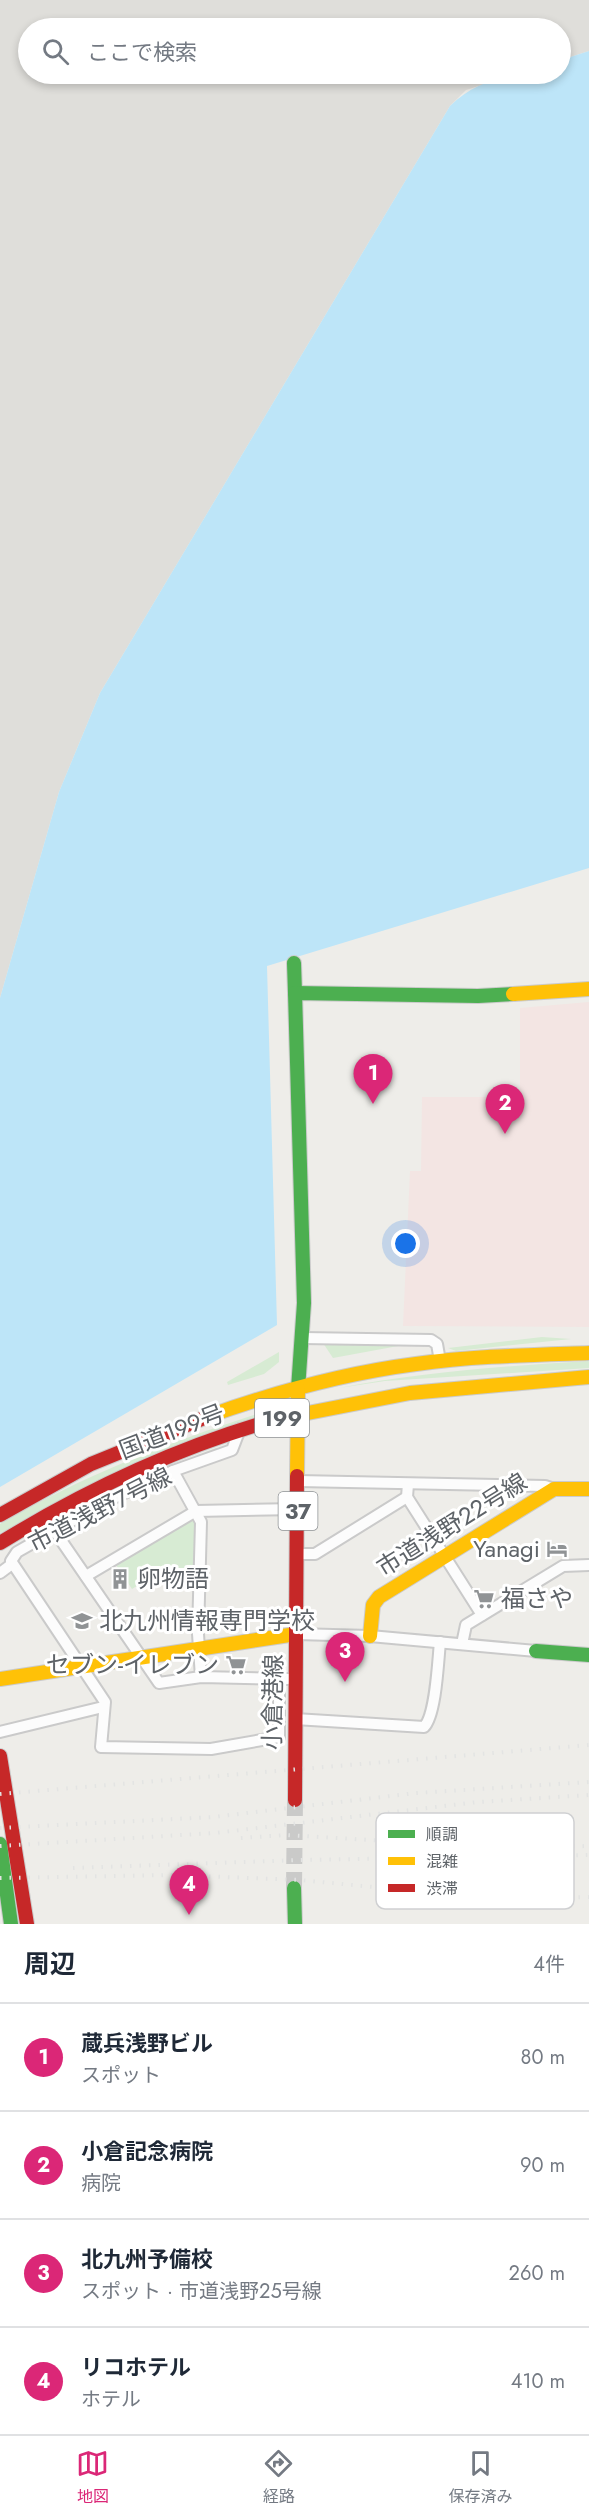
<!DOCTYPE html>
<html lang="ja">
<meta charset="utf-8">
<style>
:root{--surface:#fff;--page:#f2f2f3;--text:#1f2937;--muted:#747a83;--line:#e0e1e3;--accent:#db2777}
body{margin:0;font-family:Jost,"Noto Sans JP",sans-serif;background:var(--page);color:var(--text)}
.you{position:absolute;left:406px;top:1244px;width:21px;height:21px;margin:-15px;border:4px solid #fff;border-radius:50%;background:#1a73e8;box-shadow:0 0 0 9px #1a73e833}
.badge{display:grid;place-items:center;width:39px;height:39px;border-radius:50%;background:var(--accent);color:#fff;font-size:20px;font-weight:700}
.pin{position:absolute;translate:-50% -50px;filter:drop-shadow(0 2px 3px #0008)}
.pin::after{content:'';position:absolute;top:32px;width:21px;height:18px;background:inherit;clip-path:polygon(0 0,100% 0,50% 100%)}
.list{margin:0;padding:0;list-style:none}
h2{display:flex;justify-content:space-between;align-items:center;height:78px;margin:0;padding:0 24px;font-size:26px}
h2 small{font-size:20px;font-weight:400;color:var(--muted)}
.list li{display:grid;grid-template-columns:39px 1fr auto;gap:18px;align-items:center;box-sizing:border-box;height:108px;padding:0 24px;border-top:2px solid var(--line)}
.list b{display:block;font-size:22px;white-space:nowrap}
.list p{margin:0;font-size:20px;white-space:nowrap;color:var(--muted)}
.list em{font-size:20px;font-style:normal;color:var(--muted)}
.icon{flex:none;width:33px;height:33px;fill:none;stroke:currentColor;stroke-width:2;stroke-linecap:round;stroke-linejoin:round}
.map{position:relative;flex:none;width:589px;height:1924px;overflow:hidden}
.search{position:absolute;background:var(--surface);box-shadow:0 3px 9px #0003;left:18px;right:18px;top:18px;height:66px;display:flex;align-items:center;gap:15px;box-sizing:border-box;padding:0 21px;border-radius:33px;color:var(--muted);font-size:22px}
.sheet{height:510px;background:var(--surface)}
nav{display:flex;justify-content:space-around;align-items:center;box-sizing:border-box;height:84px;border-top:2px solid var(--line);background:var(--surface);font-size:16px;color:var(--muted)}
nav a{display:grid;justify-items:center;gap:3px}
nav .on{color:var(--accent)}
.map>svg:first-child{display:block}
.industrial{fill:#dfdeda}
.medical{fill:#f3e5e3}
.green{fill:#d7ebd3}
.water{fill:#bde5f8}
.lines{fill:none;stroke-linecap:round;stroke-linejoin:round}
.primary-tunnel{stroke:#cacac9;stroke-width:16;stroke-dasharray:16 8;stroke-linecap:butt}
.street-casing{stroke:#cacaca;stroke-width:14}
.fast-casing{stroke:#cbcbcb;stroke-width:16}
.slow-casing{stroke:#cbcbcb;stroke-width:16}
.jam-casing{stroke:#cbcbcb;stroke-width:16}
.street{stroke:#fcfcfc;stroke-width:10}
.fast{stroke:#4caf50;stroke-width:14}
.slow{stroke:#ffc107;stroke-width:14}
.jam{stroke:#c62828;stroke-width:14}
.rail{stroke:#e3e4e3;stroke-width:4;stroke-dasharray:1.5 8;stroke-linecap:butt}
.labels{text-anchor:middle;stroke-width:6;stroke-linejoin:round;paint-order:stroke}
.shield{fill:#fff;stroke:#8e9295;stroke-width:1.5}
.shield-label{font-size:22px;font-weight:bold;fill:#5e6368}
.street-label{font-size:24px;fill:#5e6368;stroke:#fff}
.poi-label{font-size:24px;fill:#5e6368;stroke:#fff;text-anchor:start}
.key{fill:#fff;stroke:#cfd0d2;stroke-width:1.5}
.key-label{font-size:16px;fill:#5e6368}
</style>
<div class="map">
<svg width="589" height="1924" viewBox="0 0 589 1924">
<rect width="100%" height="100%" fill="#eeede9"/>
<polygon class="industrial" points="0,0 589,0 589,51 561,60 560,28 28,28 28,74 516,74 466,90 450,106 100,693 59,792 0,998"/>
<polygon class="medical" points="589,1002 589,1327 403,1326 410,1171 421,1171 422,1097 520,1097 520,1008"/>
<g class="green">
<polygon points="542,1337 571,1339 456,1351 448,1348"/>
<polygon points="323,1343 409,1344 333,1358"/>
<polygon points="279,1352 279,1362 264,1374 228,1385 227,1382"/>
<path d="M589 1361V1368L385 1381 339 1388C422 1372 505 1366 589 1361Z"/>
<path d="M266 1411V1412L0 1533V1524C83 1475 175 1440 266 1411Z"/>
<polygon points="216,1448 219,1450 76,1511 134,1481"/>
<polygon points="192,1520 196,1522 195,1576 153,1576 132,1589 116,1565"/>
</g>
<path class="water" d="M589 51V868L267 966 277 1325 0 1487V998L59 792 100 693 450 106C481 75 518 74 560 74L561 60Z"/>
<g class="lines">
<polyline class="primary-tunnel" points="294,1888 295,1800"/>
<g class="street-casing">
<g id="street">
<polyline points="303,1338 431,1340 437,1344 440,1361"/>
<polyline points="240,1429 232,1450 173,1471 105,1502 17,1552 11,1561 105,1702 101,1747 211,1749 279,1737 279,1684 282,1679"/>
<polyline points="173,1471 201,1522 198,1634 201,1677"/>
<polyline points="298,1481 545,1486 554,1489"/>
<polyline points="408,1484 407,1497 482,1615"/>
<polyline points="54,1530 159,1683 201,1677 288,1679"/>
<polyline points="298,1554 315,1554 407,1497"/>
<polyline points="0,1573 12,1564"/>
<polyline points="86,1576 196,1511 298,1509"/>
<polyline points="296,1634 370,1636 536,1651"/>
<polyline points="462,1644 466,1625 563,1566 589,1565"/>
<path d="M295 1719 424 1727C436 1715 438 1661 440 1642"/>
<polyline points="0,1732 103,1707"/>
</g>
</g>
<g class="fast-casing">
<g id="fast">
<polyline points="294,963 295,993"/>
<polyline points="298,1389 304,1303 295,993 478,996 513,994"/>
<polyline points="536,1651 589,1655"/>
<polyline points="0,1844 11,1924"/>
<polyline points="294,1888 295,1924"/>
</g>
</g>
<g class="slow-casing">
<g id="slow">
<polyline points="513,994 589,989"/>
<path d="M209 1416C276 1392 346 1373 416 1364 473 1356 531 1355 589 1353"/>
<polyline points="277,1419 410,1393 589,1377"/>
<polyline points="297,1476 298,1389"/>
<polyline points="370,1636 373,1605 379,1597 554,1489 589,1489"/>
<polyline points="0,1679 296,1634"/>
</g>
</g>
<g class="jam-casing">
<g id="jam">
<polyline points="0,1515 91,1464 209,1416"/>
<path d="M0 1543C88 1489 177 1447 277 1419"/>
<polyline points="0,1756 27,1924"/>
<polyline points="295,1800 297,1476"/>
</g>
</g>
<use href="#street" class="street"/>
<use href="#fast" class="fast"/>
<use href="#slow" class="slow"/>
<use href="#jam" class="jam"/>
<g class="rail">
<polyline points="0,1794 589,1745"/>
<polyline points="0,1828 213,1817 416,1793 589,1782"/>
<polyline points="241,1838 286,1835 507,1848 589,1846"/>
<polyline points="0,1846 215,1833 478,1802 589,1795"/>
<polyline points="73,1868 301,1860 589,1855"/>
<polyline points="0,1878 172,1875 300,1880 499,1899 589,1897"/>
</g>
</g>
<defs>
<g id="hotel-bare" transform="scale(1.62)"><path d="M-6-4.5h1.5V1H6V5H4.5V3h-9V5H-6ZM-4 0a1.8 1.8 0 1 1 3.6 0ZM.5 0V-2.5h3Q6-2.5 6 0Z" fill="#909395" stroke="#fff" stroke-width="2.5" paint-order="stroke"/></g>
<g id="building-bare" transform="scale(1.62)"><path d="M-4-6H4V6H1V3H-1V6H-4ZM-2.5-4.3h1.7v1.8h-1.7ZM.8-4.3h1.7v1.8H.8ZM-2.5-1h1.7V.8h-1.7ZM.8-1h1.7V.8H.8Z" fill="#909395" stroke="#fff" stroke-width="2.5" paint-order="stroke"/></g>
<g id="supermarket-bare" transform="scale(1.62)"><path d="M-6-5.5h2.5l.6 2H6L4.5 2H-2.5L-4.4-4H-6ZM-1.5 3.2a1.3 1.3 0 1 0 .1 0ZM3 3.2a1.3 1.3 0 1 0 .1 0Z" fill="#909395" stroke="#fff" stroke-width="2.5" paint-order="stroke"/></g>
<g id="university-bare" transform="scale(1.62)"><path d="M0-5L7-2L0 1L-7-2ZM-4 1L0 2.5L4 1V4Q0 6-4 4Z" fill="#909395" stroke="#fff" stroke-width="2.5" paint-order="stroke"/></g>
</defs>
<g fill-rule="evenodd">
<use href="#hotel-bare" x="557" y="1549"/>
<use href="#building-bare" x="120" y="1579"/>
<use href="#supermarket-bare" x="484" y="1599"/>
<use href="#university-bare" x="82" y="1621"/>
<use href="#supermarket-bare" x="236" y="1665"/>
</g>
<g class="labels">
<g class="shield">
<rect x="255" y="1399" width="54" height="38" rx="4.5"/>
<rect x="278.5" y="1492" width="39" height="38" rx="4.5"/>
</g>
<g class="shield-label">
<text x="282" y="1426">199</text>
<text x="298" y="1519">37</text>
</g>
<g class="street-label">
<text transform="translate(172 1432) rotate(-21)" y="8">国道199号</text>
<text transform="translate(100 1510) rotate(-27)" y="8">市道浅野7号線</text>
<text transform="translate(452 1525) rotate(-32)" y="8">市道浅野22号線</text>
<text transform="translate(273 1702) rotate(-89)" y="8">小倉港線</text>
</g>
<g class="poi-label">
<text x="540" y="1557" text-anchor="end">Yanagi</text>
<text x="137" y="1587">卵物語</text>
<text x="501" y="1607">福さや</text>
<text x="99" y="1629">北九州情報専門学校</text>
<text x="219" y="1673" text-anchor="end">セブン-イレブン</text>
</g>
</g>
<rect x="376" y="1813" width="198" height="96" rx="9" class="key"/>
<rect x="388" y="1830" width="27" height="8" fill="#4caf50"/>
<rect x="388" y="1857" width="27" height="8" fill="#ffc107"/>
<rect x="388" y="1884" width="27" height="8" fill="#c62828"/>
<g class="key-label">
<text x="426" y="1840">順調</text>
<text x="426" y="1867">混雑</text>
<text x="426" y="1894">渋滞</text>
</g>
</svg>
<div class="you"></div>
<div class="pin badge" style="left:373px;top:1104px">1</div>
<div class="pin badge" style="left:505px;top:1134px">2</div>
<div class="pin badge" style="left:345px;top:1682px">3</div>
<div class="pin badge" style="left:189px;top:1915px">4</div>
<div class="search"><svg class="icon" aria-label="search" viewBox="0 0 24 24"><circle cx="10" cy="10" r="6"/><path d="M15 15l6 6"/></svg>ここで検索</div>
</div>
<section class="sheet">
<h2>周辺<small>4件</small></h2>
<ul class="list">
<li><span class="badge">1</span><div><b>蔵兵浅野ビル</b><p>スポット</p></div><em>80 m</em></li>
<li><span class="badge">2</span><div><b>小倉記念病院</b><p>病院</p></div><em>90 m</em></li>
<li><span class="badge">3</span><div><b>北九州予備校</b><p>スポット · 市道浅野25号線</p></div><em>260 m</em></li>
<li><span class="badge">4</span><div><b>リコホテル</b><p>ホテル</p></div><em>410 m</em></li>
</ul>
</section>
<nav>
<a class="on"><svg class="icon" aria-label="map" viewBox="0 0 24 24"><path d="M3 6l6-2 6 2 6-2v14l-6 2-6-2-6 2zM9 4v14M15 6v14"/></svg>地図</a>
<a><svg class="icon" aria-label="directions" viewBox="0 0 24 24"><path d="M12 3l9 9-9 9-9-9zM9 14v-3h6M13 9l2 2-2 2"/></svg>経路</a>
<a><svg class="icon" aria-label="saved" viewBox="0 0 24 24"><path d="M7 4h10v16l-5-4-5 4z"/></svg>保存済み</a>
</nav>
